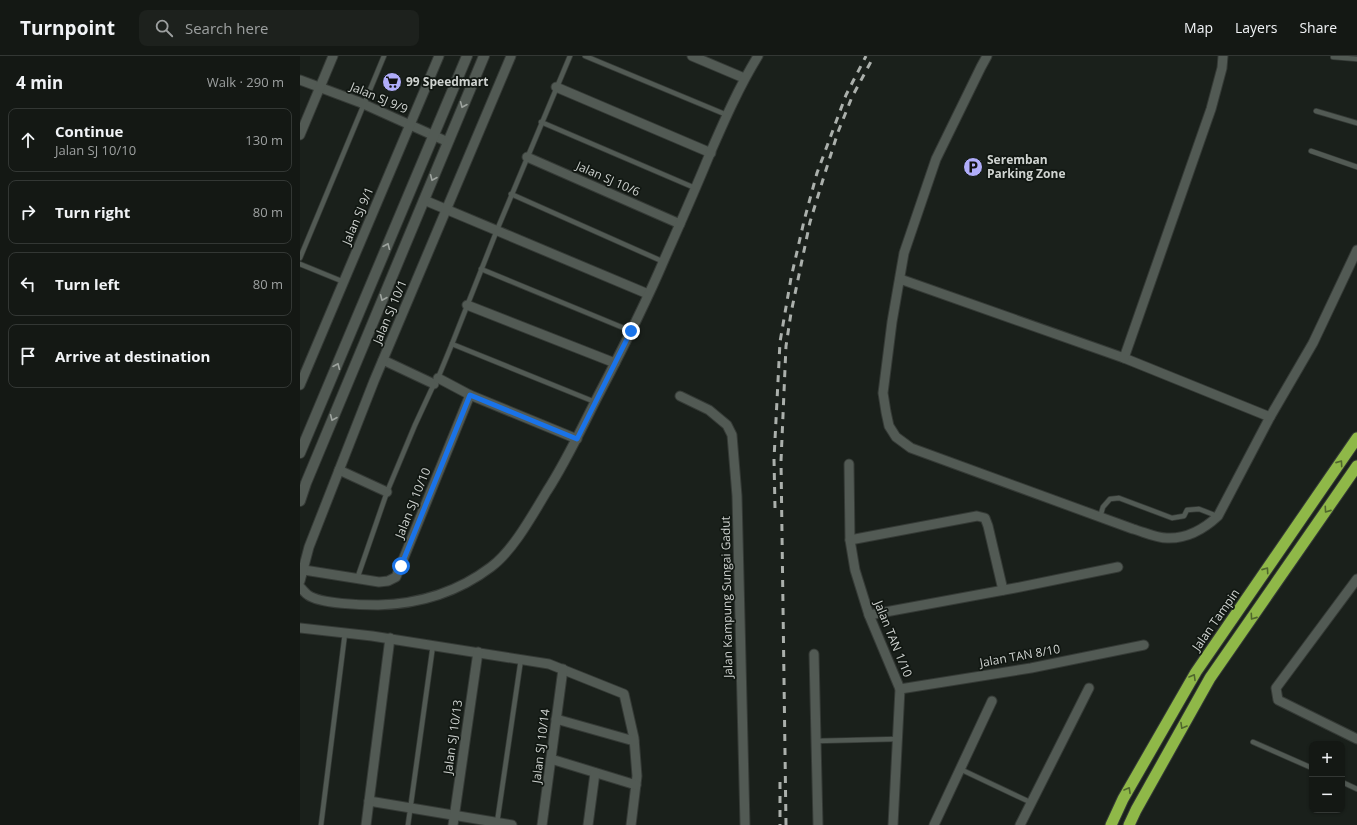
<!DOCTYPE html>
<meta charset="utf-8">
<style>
:root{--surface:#141814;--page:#1d211d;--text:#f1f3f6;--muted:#9da0a0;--line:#333734}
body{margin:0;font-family:"Open Sans",sans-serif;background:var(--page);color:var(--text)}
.controls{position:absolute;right:12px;bottom:12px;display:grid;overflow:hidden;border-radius:8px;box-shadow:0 1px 3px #0004}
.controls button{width:36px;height:36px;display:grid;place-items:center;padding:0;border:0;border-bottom:1px solid var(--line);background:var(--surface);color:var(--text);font:20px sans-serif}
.stop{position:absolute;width:12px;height:12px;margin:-9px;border:3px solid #1a73e8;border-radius:50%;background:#fff}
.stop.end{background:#1a73e8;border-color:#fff;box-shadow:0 1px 4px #0008}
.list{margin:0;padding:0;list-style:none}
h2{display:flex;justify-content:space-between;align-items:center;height:52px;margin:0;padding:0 16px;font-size:17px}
h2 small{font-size:13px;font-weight:400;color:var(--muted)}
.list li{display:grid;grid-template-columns:26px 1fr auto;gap:12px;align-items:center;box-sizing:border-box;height:64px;margin:0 8px 8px;padding:0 8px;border:1px solid var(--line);border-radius:8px}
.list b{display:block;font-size:15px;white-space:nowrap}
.list p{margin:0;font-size:13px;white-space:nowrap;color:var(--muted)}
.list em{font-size:13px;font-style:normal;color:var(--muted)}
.icon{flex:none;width:22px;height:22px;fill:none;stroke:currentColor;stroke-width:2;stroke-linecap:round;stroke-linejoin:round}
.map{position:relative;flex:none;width:1057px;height:769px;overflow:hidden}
header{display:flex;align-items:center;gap:24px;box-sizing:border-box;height:56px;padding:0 20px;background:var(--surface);border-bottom:1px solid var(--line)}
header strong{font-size:19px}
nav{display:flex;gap:22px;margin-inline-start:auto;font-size:14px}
.search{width:280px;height:36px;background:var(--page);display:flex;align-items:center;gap:10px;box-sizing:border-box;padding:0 14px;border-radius:8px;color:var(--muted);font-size:15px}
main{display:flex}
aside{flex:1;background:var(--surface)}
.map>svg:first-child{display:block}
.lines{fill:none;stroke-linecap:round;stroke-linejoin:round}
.service-casing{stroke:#353a36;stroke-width:6}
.minor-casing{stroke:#353a36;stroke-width:11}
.tertiary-casing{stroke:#353a36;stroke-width:12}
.trunk-casing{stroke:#353a36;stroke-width:13}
.service{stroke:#525a54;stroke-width:4.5}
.minor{stroke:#525a54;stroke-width:9}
.tertiary{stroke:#525a54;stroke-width:10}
.trunk{stroke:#8fb848;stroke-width:11}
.rail{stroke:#abb0ac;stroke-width:3;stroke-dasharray:7 7;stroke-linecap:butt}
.oneway{stroke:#9da39e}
.oneway2{stroke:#50682d}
.route{stroke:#1a73e8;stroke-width:5}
.labels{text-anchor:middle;stroke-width:3.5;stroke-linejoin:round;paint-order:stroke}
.poi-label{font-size:12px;font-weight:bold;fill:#cfd3d0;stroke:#111712;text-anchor:start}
.street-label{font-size:12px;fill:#cfd3d0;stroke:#111712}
</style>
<header>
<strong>Turnpoint</strong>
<div class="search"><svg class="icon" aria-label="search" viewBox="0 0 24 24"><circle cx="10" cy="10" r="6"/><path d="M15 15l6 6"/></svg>Search here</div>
<nav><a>Map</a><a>Layers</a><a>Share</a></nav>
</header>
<main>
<aside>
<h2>4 min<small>Walk · 290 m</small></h2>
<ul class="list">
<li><svg class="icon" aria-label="ahead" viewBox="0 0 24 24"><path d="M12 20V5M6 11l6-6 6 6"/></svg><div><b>Continue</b><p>Jalan SJ 10/10</p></div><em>130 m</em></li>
<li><svg class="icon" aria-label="right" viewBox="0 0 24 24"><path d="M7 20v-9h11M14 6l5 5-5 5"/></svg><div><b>Turn right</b></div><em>80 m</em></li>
<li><svg class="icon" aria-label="left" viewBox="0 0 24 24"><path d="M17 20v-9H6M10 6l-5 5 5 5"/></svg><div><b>Turn left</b></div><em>80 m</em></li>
<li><svg class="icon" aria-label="arrive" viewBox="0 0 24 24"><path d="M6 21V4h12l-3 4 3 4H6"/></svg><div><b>Arrive at destination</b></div></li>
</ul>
</aside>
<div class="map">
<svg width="1057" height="769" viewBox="0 0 1057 769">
<rect width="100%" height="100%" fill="#1a201b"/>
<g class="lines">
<g class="service-casing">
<g id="service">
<polyline points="285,0 427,59"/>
<polyline points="1033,1 1057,3"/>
<polyline points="1016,55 1057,67"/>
<polyline points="241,66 395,132"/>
<polyline points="1011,95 1057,111"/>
<polyline points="211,138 364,206"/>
<polyline points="0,202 84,0"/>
<polyline points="0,208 44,226"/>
<polyline points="181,213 331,275"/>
<polyline points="152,288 295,346"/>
<polyline points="800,461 803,451 810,443 819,442 872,462 884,460 887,454 899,453 917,460"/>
<polyline points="57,523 87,436 115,369 134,328 138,322 152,288 197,174 270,0"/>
<polyline points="516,685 597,683"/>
<polyline points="953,686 1012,712"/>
<polyline points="660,713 732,747"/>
<polyline points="1042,726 1057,733"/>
<polyline points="197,767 221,603"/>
<polyline points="21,769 45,577"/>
<polyline points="108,769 133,589"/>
</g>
</g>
<g class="minor-casing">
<g id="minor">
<polyline points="392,0 444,22"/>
<path d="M687 0 681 11 636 103 604 197 592 266 583 337 586 356 589 370 596 381 611 392 833 473C844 476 856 482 867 482 887 483 904 473 918 460L970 361 1013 287 1057 194"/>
<polyline points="0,24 59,46 148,86"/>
<polyline points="256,31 411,97"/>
<polyline points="0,79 33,0"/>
<polyline points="227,101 380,168"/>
<polyline points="124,144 348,238"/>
<polyline points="600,223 824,302 970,361"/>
<polyline points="167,249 315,307"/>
<polyline points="824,302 911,53 922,12 923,0"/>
<polyline points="83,304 134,328"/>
<polyline points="138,322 170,339 277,383"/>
<polyline points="0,329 139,0"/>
<polyline points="380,340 409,354 427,369 432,379 437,440 445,769"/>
<polyline points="549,408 550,484 555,514 569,559 600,633 593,769"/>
<polyline points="39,414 87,436"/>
<polyline points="550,484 677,460 685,462 688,470 703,534"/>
<polyline points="4,514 79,526 88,525 96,521 170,339"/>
<polyline points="1057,523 976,632 978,644 1057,683"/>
<polyline points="0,525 9,491 74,325 211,0"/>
<path d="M0 531C2 533 5 537 8 539 20 548 63 549 78 549 119 548 158 536 191 511 213 495 233 458 247 435 267 404 282 371 299 338 322 294 345 249 364 204 380 168 396 132 411 95 425 63 439 31 458 0"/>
<polyline points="569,559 715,532 818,511"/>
<polyline points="0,572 72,580 249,608 324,638 334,682 337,720 331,769"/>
<polyline points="514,598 518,769"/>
<polyline points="600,633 731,612 844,589"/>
<polyline points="256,663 334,685"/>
<polyline points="251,703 336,729"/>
<polyline points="69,745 212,769"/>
<polyline points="66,769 90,582"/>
<polyline points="153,769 178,596"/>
<polyline points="242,769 263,613"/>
<polyline points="288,769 295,717"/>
<polyline points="634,769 692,645"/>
<polyline points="720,769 789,632"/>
</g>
</g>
<g class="tertiary-casing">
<g id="tertiary">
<polyline points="0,397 167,0"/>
<polyline points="0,445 6,427 184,0"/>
</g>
</g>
<g class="trunk-casing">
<g id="trunk">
<polyline points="811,769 823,743 896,616 1057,382"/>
<polyline points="829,769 836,754 910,622 1057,410"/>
</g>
</g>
<use href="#service" class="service"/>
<use href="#minor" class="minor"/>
<use href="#tertiary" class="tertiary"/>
<use href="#trunk" class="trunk"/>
<g class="rail">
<polyline points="475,452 474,403 480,286 491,222 504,165 517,117 546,39 566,0"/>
<polyline points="480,726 480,769"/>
<polyline points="486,769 481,405 486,290 491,257 510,166 525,117 538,76 552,41 574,0"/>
</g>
</g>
<defs><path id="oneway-chevron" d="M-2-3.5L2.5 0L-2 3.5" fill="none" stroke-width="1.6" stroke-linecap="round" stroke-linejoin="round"/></defs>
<g class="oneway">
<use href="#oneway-chevron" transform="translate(163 49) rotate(113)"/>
<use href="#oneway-chevron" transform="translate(133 122) rotate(113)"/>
<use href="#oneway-chevron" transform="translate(87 190) rotate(-67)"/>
<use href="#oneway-chevron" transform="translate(83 242) rotate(113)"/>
<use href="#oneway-chevron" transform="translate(37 310) rotate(-67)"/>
<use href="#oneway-chevron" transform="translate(33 362) rotate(113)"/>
</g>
<g class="oneway2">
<use href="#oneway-chevron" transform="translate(1040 407) rotate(-55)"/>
<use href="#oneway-chevron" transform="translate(1027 454) rotate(125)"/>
<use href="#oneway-chevron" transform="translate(966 514) rotate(-55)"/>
<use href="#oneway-chevron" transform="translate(953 561) rotate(125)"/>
<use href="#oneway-chevron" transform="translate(893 621) rotate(-60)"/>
<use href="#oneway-chevron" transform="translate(883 670) rotate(120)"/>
<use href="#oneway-chevron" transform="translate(828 734) rotate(-60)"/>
</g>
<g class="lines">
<polyline class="route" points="101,510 170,339 277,383 331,275"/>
</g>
<defs>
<g id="supermarket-disc" transform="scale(1)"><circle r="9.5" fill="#b0adfa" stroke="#111712"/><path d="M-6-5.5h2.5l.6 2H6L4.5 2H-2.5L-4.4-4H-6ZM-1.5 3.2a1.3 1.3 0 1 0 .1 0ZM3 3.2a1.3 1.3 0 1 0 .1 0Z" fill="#111"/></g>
<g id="parking-disc" transform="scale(1)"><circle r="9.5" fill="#b0adfa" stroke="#111712"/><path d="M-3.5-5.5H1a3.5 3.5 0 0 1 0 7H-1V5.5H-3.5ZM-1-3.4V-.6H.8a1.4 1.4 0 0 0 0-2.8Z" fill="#111"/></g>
</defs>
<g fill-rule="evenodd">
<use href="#supermarket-disc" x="92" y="26"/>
<use href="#parking-disc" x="673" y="111"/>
</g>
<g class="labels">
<g class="poi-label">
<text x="106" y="30">99 Speedmart</text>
<text x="687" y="108">Seremban<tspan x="687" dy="14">Parking Zone</tspan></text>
</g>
<g class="street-label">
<text transform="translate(79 42) rotate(23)" y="4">Jalan SJ 9/9</text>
<text transform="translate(308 123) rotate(24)" y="4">Jalan SJ 10/6</text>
<text transform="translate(58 160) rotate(-67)" y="4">Jalan SJ 9/1</text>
<text transform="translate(90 256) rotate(-67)" y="4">Jalan SJ 10/1</text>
<text transform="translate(113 447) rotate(-68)" y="4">Jalan SJ 10/10</text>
<text transform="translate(427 541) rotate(-91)" y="4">Jalan Kampung Sungai Gadut</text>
<text transform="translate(916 564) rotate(-55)" y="4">Jalan Tampin</text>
<text transform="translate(593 583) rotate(68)" y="4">Jalan TAN 1/10</text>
<text transform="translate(720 600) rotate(-10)" y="4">Jalan TAN 8/10</text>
<text transform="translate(153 681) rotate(-82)" y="4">Jalan SJ 10/13</text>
<text transform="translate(241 690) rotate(-83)" y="4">Jalan SJ 10/14</text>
</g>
</g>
</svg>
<div class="controls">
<button>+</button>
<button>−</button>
</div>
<div class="stop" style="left:101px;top:510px"></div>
<div class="stop end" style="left:331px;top:275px"></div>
</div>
</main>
